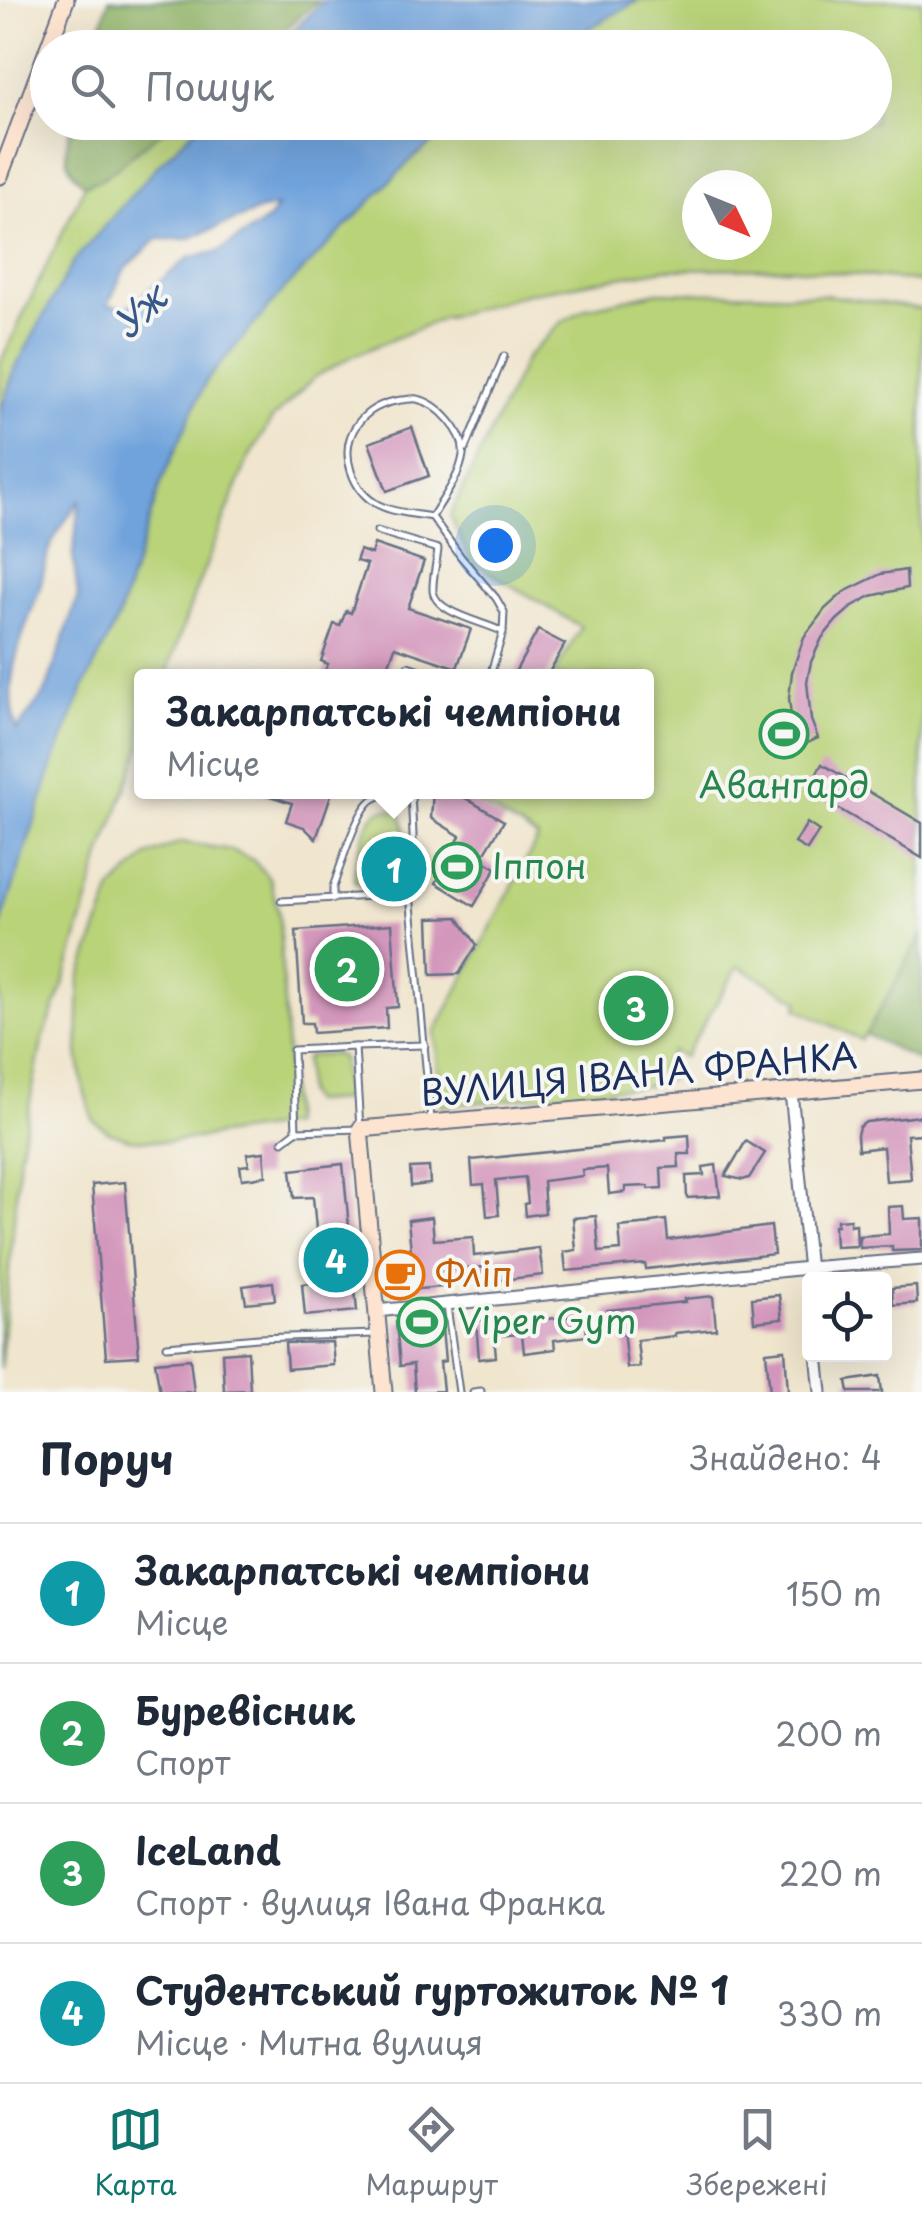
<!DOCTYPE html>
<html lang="uk">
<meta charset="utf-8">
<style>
:root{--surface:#fff;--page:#f2f2f3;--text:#1f2937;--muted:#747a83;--line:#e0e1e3;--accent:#0f766e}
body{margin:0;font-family:"Playpen Sans",sans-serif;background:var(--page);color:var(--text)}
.controls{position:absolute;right:30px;bottom:30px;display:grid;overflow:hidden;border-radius:10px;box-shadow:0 10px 40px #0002}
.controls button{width:90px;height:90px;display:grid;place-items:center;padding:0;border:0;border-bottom:2px solid var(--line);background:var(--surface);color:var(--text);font:50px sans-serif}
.compass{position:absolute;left:682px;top:170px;width:90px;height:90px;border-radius:50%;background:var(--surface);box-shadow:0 10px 40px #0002;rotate:133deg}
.you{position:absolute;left:495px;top:545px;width:35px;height:35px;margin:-25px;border:8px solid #fff;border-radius:50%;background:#1a73e8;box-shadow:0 0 0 15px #1a73e833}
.badge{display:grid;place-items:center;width:65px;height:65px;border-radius:50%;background:var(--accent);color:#fff;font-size:32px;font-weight:700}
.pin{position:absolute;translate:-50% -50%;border:5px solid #fff;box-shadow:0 2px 10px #0006}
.popup{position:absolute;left:134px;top:669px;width:520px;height:130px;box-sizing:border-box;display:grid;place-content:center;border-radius:10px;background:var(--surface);filter:drop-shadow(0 2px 8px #0005);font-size:32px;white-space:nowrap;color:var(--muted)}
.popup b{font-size:38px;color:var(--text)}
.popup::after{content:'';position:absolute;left:50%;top:100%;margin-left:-20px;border:20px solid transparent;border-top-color:var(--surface)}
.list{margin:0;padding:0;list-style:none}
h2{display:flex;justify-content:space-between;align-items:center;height:130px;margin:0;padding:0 40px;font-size:42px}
h2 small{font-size:32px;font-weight:400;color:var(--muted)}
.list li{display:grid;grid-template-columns:65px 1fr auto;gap:30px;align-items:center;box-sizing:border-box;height:140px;padding:0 40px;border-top:2px solid var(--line)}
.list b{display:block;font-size:38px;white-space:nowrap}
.list p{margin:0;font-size:32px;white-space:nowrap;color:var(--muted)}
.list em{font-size:32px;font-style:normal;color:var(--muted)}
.icon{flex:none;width:55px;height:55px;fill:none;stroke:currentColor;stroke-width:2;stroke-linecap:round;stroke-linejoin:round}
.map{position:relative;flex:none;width:922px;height:1392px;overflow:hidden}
.search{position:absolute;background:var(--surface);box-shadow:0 10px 40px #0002;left:30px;right:30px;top:30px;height:110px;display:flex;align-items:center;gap:25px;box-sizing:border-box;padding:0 35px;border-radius:55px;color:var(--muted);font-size:38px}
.sheet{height:690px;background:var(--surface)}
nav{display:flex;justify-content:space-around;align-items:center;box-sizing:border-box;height:140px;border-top:2px solid var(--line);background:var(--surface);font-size:28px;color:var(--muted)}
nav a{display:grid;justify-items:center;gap:5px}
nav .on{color:var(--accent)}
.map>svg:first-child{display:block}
.green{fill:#b9d379;stroke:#6a816c;stroke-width:2.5;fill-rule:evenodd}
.forest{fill:#92b569;stroke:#567264;stroke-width:2.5}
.water{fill:#70a3dc;stroke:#46699d;stroke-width:2.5;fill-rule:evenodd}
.building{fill:#d396bc}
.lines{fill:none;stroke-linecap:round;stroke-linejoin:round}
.lane-casing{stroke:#666f85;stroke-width:9}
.street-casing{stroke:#666f85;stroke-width:15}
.secondary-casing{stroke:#666f85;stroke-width:19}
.lane{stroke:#fff;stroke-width:5}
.street{stroke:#fff;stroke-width:11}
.secondary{stroke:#fde4d1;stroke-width:15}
.labels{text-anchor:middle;stroke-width:8;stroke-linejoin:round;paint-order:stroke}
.leisure-label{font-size:35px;fill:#27864d;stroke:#f6f6f2;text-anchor:start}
.street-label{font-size:35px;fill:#1b2f5e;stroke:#f6f6f2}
.food-label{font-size:35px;fill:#c56008;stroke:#f6f6f2;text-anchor:start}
.water-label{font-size:38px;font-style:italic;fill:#39588a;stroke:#f6f6f2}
</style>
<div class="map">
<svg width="922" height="1392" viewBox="0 0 922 1392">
<rect width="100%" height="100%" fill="#f6f6f2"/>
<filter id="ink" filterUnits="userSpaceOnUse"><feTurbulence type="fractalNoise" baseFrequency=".01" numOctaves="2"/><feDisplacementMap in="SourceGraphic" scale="20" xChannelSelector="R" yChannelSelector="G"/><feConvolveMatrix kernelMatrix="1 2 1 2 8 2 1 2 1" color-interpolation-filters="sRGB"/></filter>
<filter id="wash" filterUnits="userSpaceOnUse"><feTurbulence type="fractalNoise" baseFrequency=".0048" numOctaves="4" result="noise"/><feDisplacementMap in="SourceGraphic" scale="40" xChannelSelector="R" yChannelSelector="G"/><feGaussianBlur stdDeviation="2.25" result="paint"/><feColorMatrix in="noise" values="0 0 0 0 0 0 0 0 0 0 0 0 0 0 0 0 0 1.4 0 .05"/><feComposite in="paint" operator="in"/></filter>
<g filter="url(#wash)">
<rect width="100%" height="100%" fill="#f0e5cd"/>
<g class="green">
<path d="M639 0H922V282L792 268 665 269 528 293 441 319 355 355 315 377 272 419 248 459 194 595 166 676H142L141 748 102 853 63 986 42 1041 20 1153 0 1369V927L55 759 85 685 118 618 162 480 206 381 281 293 411 160 457 123 874 122V48L556 47ZM697 185H757V245H697Z"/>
<path d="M72 123H201L158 165 15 369 0 412V363L85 185C61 165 64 150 72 123Z"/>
<polygon points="658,292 826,295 922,309 922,1060 917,1060 865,1034 861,1040 797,1008 800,1001 738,966 684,1057 672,1051 661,1070 672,1077 656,1085 441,1106 435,1033 538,838 479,803 486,792 646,792 646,676 553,676 581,627 471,561 450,516 526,358 562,322 586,308"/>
<path d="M388 809 400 812C408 833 412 874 393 889H367L355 881C353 867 364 828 373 816 378 810 381 811 388 809Z"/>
<polygon points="181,842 231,850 253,860 270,879 279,915 291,1125 168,1142 129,1139 109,1132 93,1120 84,1090 78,1053 80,979 112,889 147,856"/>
<polygon points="336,1054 342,1058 345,1095 342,1100 311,1102 306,1094 305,1059 309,1056"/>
</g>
<g class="forest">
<polygon points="109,0 319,0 264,47 95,47"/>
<path d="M72 123V122L172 123 102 179 85 185C61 165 64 150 72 123Z"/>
<polygon points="922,935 922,1060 917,1060 866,1034"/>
</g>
<g class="water">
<polygon points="324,0 639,0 556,47 277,47"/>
<path d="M201 123H457L411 160 281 293 206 381 162 480 118 618 85 685 55 759 0 927V412L15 369 73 262 158 165ZM277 207 270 218 218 252 190 257 128 307 108 305 124 270 157 239H187L261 210ZM80 499 73 555 78 596 46 691 17 730C0 682 23 635 39 590 44 575 45 559 51 545 58 529 71 514 80 499Z"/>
</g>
<g id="blocks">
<g class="building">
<polygon points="412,427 429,476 387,491 369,443"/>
<polygon points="374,544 424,561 408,608 471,629 457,668 395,647 385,676 323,676 328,664 321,661 334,624 340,626 346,611 351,613 367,564 356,561 360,550 371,554"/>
<polygon points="906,570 907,588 871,596 853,606 837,620 822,638 811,662 807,682 811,720 818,738 801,746 791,716 789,698 792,672 804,637 825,609 844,592 881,574"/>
<polygon points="538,630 565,644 547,676 513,676"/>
<polygon points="822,764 922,823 922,858 807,790"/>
<polygon points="264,792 332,792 316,839 304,827 286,821 292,803 264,794"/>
<polygon points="433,792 455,792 504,821 481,859 496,868 474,906 436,883 460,836 431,818"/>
<polygon points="807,823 819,831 807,850 795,843"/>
<polygon points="458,917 477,945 459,974 431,975 429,918"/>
<polygon points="392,924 398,1007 386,1008 387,1028 313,1033 312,1023 302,1023 296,931"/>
<polygon points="922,1116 922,1134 907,1135 911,1179 886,1181 883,1147 858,1150 857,1135 859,1127 866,1122"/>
<polygon points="689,1135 690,1154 678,1154 679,1167 661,1168 662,1188 649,1189 648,1186 625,1187 625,1192 609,1194 607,1168 582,1170 583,1176 543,1181 545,1213 525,1216 524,1204 528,1203 525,1177 496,1180 499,1215 487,1216 484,1184 473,1185 471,1160 666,1140 666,1137"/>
<polygon points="746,1141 765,1153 749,1178 743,1180 725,1176"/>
<polygon points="264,1152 266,1176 242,1179 240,1166 249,1165 247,1154"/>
<polygon points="343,1164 357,1311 305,1316 302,1284 321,1282 313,1197 294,1198 291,1170"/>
<polygon points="716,1165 720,1196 687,1198 686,1176 704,1175 703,1167"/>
<polygon points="429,1167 430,1184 411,1186 410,1168"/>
<polygon points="125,1182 139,1356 106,1358 92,1185"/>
<polygon points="903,1206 904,1219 922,1218 922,1250 892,1251 892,1246 860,1248 859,1236 889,1234 888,1207"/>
<polygon points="596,1216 599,1252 621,1250 619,1227 651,1224 651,1222 666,1220 668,1240 771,1226 774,1254 646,1269 645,1264 566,1271 564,1252 576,1250 573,1218"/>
<polygon points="432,1217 434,1240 473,1237 474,1256 539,1248 543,1275 484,1282 483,1267 440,1271 441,1287 409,1290 407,1261 412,1260 408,1220"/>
<polygon points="850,1219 850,1225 856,1224 857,1246 835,1247 834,1225 837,1225 837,1220"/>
<polygon points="273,1282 275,1300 246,1303 243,1286"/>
<polygon points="916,1286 917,1303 893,1305 892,1288"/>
<polygon points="779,1295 782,1319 754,1322 752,1298"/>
<polygon points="713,1296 716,1329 675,1333 675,1336 637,1340 640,1367 627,1368 623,1329 609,1331 607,1310 685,1302 684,1299"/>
<polygon points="585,1315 587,1336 554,1340 555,1349 524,1353 522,1334 494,1336 496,1357 479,1359 476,1321 509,1318 510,1323"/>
<polygon points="441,1318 445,1361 440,1362 443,1391 415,1392 413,1364 400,1366 396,1322"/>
<polygon points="332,1342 334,1365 287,1369 285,1343"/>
<polygon points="785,1350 788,1392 770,1392 766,1352"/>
<polygon points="248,1351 250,1390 224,1391 222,1353"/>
<polygon points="190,1359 194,1392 160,1392 155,1362"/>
<polygon points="880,1376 882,1392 849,1392 847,1381"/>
</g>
</g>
</g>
<g filter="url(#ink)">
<use href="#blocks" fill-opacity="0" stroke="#666f85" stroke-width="2.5"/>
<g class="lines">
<g class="lane-casing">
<g id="lane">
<polyline points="466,448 504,356"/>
<path d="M432 517C396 511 364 511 351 471 339 433 365 405 401 400 406 400 412 398 417 399 438 403 466 433 463 455 460 477 443 498 432 517L461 557 496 598 504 612 503 632"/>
<path d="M377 531 438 549C437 562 432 578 433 591 436 614 485 622 503 632L490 676"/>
<polyline points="408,666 438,676"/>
<polyline points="411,792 413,835 410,894 431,1120"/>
<path d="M333 899V887C341 866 356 812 372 800 383 792 398 793 411 792"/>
<polyline points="281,901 410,894"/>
<polyline points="355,1047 425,1045"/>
<polyline points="283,1141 296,1131 360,1129 355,1047 293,1050 296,1131"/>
<polyline points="447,1306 459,1392"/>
<polyline points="167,1346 258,1338 375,1334"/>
<polyline points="473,1392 481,1391"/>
</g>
</g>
<g class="street-casing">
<g id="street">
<polyline points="791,1092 810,1280"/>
<polyline points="376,1311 808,1268 922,1259"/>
<polyline points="817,1354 821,1392"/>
</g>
</g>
<g class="secondary-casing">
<g id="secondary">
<polyline points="48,48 66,0"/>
<polyline points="0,176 48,48"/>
<polyline points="384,1392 360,1129 922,1080"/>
</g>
</g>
<use href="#lane" class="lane"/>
<use href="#street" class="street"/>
<use href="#secondary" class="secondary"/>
</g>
</g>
<defs>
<g id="stadium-ring" transform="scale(2.5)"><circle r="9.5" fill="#f6f6f2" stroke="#2e9e5b" stroke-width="1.5"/><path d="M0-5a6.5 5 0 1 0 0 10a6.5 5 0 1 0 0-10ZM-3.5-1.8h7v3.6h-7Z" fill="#2e9e5b"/></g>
<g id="cafe-ring" transform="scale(2.5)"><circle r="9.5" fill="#f6f6f2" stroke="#e8710a" stroke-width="1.5"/><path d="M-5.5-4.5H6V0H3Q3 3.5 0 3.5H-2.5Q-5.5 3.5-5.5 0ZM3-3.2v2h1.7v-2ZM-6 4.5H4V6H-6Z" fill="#e8710a"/></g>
</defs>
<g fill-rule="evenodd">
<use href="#stadium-ring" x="784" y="734"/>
<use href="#stadium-ring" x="457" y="867"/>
<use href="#cafe-ring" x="400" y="1275"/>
<use href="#stadium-ring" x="422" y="1322"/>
</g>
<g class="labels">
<g class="leisure-label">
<text x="784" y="798" text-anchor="middle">Авангард</text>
<text x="492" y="879">Іппон</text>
<text x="457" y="1334">Viper Gym</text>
</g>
<g class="street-label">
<text transform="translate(639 1075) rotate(-5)" y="12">ВУЛИЦЯ ІВАНА ФРАНКА</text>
</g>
<g class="food-label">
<text x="435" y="1287">Фліп</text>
</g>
<g class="water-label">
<text transform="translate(140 312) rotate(-44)" y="13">Уж</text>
</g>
</g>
</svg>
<div class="controls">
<button><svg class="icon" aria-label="locate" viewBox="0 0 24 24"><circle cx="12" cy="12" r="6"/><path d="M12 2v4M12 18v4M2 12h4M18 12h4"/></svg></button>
</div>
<svg class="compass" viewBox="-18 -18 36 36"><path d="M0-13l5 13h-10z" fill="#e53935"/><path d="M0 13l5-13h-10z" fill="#747a83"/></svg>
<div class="you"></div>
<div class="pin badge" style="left:394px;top:869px;background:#0f9aa8">1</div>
<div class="popup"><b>Закарпатські чемпіони</b>Місце</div>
<div class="pin badge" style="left:347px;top:969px;background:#2e9e5b">2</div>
<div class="pin badge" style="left:636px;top:1008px;background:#2e9e5b">3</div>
<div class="pin badge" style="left:336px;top:1260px;background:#0f9aa8">4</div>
<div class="search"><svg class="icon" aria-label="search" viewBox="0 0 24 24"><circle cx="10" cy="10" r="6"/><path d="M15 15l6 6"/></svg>Пошук</div>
</div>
<section class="sheet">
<h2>Поруч<small>Знайдено: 4</small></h2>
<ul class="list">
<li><span class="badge" style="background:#0f9aa8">1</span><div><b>Закарпатські чемпіони</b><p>Місце</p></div><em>150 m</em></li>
<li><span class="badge" style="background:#2e9e5b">2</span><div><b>Буревісник</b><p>Спорт</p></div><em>200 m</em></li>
<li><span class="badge" style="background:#2e9e5b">3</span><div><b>IceLand</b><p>Спорт · вулиця Івана Франка</p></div><em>220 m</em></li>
<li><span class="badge" style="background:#0f9aa8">4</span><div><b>Студентський гуртожиток № 1</b><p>Місце · Митна вулиця</p></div><em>330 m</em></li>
</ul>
</section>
<nav>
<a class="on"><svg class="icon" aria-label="map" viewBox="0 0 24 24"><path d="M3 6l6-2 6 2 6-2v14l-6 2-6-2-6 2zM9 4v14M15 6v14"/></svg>Карта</a>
<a><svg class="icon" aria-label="directions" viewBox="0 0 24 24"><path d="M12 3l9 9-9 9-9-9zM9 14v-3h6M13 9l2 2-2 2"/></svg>Маршрут</a>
<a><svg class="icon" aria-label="saved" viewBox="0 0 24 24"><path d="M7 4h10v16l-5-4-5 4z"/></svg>Збережені</a>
</nav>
